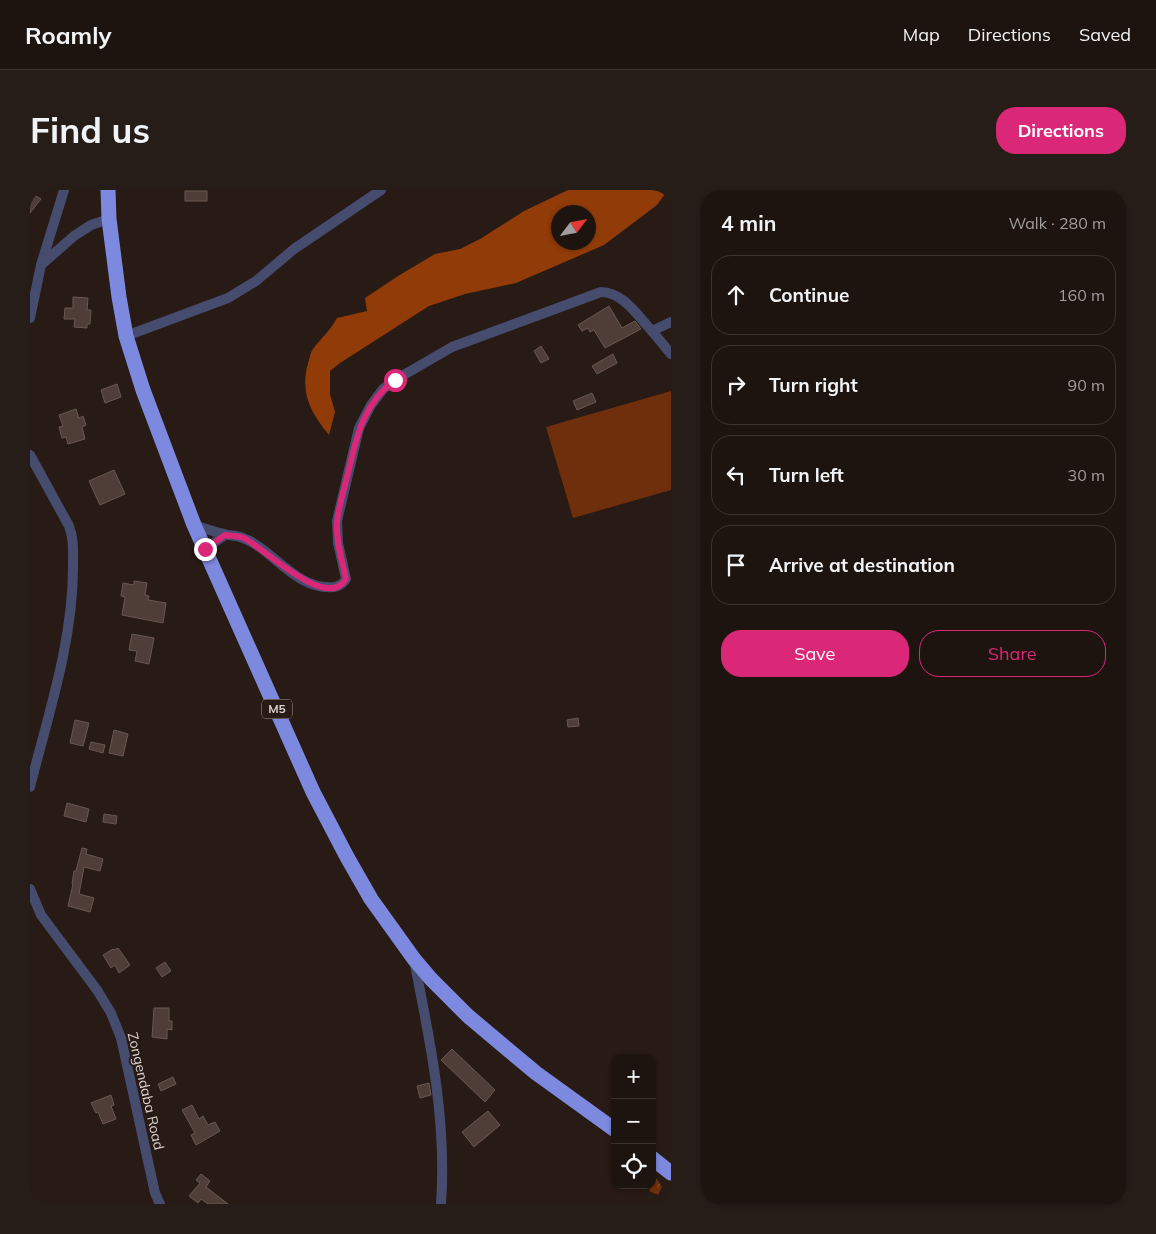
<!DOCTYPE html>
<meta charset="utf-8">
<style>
:root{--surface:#1e140f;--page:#261d18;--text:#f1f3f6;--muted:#a19e9e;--line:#3c332f;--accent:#db2777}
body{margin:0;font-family:Mulish,sans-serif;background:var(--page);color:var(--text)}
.controls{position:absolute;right:15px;bottom:15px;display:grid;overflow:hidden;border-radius:10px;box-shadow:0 1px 4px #0004}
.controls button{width:45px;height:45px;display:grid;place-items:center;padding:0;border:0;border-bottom:1px solid var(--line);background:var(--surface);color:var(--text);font:25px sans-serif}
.compass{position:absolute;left:521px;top:15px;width:45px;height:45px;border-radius:50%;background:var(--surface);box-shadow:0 1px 4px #0004;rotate:58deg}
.stop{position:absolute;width:15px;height:15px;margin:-11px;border:4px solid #db2777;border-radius:50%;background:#fff}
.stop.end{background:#db2777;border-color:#fff;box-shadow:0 1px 5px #0008}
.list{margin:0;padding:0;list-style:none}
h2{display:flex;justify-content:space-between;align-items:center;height:65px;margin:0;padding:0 20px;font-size:21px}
h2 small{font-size:16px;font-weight:400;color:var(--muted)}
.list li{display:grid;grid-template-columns:32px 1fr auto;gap:15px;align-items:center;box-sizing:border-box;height:80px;margin:0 10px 10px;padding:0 10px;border:1px solid var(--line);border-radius:20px}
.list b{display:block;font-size:19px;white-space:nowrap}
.list em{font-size:16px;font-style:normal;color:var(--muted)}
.actions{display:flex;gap:10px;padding:15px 20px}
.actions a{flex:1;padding:11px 0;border:1px solid var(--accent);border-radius:20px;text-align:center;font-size:18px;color:var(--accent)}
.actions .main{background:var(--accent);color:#fff}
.icon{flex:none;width:28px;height:28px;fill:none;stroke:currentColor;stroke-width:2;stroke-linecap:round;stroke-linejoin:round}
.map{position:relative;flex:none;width:641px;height:1014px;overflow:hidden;border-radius:20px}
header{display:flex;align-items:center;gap:30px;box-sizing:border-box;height:70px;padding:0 25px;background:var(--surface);border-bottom:1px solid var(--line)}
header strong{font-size:24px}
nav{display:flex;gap:28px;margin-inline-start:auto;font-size:18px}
.intro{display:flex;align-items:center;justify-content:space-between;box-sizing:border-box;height:120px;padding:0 30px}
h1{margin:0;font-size:35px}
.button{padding:12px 22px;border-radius:20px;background:var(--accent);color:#fff;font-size:18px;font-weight:700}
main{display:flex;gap:30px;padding:0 30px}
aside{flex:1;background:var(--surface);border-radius:20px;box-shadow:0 1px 4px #0004}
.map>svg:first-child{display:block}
.forest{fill:url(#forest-crowns)}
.pitch{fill:#702f0c}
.water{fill:#913b08;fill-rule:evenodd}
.building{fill:#4e3e37;stroke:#695851}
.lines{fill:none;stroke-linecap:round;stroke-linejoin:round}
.street{stroke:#464c6e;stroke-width:10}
.highway{stroke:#7d89df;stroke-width:15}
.route{stroke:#db2777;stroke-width:6}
.labels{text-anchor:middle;stroke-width:4;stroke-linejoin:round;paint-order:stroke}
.shield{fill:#281a14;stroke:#a59a96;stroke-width:1}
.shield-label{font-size:12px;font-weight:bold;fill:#dbd1cd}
.street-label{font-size:14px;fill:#dbd1cd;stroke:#281a14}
</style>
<header>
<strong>Roamly</strong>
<nav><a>Map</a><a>Directions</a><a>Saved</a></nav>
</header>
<div class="intro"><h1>Find us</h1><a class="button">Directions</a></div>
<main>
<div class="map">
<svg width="641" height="1014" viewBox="0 0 641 1014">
<defs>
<pattern id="forest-crowns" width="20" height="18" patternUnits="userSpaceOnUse" patternTransform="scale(1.25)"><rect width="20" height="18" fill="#702f0c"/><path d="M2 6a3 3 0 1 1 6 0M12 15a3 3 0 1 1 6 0" fill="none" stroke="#844c2e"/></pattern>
</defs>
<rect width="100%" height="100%" fill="#281a14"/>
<polygon class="forest" points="622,988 627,989 632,997 628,1005 619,1001 622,995"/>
<polygon class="pitch" points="641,201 641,300 543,328 516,237"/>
<path class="water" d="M538 0H638L627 15 574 55 486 93 435 104 399 116 310 173 300 181V204L305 222 299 245C280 222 270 203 278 173 280 168 280 163 283 159 291 148 301 140 307 128L337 121 335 108 368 86 405 64 430 59 450 49 494 21ZM528 22H558V52H528Z"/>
<g class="building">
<rect x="155" y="1" width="22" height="10"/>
<polygon points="0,2 11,9 0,23"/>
<polygon points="43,107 58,108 57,120 61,120 60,134 57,134 57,138 44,137 45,129 34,129 35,118 43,118"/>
<polygon points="579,116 592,138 605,131 611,139 575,158 564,140 560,142 558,138 552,141 548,135"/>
<polygon points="511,156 519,169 511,173 504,161"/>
<polygon points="583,164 587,173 567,184 562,176"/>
<polygon points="87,194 91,207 75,213 71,200"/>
<polygon points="562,203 566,212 547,220 543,211"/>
<polygon points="46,219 49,228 53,226 56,235 52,237 55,249 38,254 36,247 32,248 29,237 33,236 29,225"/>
<polygon points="84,280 95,304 70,315 59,291"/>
<polygon points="104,391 117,393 115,405 119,406 118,410 136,413 133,433 92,425 95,407 91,406 93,393 104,395"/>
<polygon points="102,444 124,448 119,474 105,471 107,461 99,460"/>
<polygon points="548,528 549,536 538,537 537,530"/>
<polygon points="45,530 59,533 53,556 40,553"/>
<polygon points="84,540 98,544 93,566 79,563"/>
<polygon points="61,552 75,555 73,563 59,559"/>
<polygon points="37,613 59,619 56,632 34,626"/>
<polygon points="74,624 87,626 86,634 73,632"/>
<polygon points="52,658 57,659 56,664 73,669 70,681 54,677 49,704 64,708 60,722 38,716 43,694 42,694 44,681 46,681"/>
<polygon points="88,758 100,775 89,783 85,775 81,778 73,765 83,759 84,760"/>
<polygon points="135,772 141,781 132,787 126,778"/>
<polygon points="124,818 139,818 139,831 142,831 142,840 137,839 137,849 122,847"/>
<polygon points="422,859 465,900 455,912 411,870"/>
<polygon points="143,887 146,894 131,901 128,894"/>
<polygon points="399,893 401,905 390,908 387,896"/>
<polygon points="81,905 84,915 81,916 86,929 73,934 68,922 66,923 61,913"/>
<polygon points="162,915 169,929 173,926 178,935 185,932 190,941 166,955 161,945 165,943 152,920"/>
<polygon points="458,921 470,935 444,957 432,942"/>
<polygon points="171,984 180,991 176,997 198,1014 178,1014 171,1009 168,1013 159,1006 170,993 166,990"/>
</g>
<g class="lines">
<g class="street">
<polyline points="11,75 34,0"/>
<polyline points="0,128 11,75 44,46 61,35 79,29"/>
<polyline points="622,141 641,164"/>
<polyline points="96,146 198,108 226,91 264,59 351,0"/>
<path d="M0 265 39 336C44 349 43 362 43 377 43 452 18 525 0 597"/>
<path d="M164 335C174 338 184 342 194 344 200 346 207 345 213 348 243 359 266 401 304 397 310 396 313 394 316 389L308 353 307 331 329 238 341 215 353 199 365 190 422 157 571 102C593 102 608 126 622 141L641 132"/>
<polyline points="175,359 195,345"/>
<polyline points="0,699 11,725 67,800 81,823 91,848 125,1003 130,1014"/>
<path d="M384 770C400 850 417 931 411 1014"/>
</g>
<g class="highway">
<polyline points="78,0 79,29 89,107 96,146 113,200 164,335 283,602 317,667 341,709 384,769 401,789 438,826 476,858 506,883 585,940"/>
<polyline points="622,968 641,983"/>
</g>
</g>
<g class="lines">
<path class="route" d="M175 359 195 345C201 346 209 346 214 348 233 357 297 422 316 389 312 370 306 352 307 333 308 319 313 304 316 291 326 252 330 216 365 190"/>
</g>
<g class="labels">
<rect class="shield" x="232" y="509.5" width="30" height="19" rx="4"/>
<g class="shield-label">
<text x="247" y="523">M5</text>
</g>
<g class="street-label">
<text transform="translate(116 901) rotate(77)" y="5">Zongendaba Road</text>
</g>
</g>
</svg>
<div class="controls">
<button>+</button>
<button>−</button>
<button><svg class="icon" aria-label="locate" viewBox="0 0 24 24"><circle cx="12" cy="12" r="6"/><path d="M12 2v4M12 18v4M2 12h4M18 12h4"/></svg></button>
</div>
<svg class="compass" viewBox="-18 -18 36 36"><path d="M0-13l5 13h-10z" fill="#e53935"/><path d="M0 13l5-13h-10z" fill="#a19e9e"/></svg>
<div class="stop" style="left:365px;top:190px"></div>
<div class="stop end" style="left:175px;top:359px"></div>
</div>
<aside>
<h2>4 min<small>Walk · 280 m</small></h2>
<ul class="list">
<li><svg class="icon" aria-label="ahead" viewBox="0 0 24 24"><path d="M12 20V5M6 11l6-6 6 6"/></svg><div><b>Continue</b></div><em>160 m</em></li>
<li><svg class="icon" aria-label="right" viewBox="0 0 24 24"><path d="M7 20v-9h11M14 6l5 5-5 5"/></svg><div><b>Turn right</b></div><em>90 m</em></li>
<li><svg class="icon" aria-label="left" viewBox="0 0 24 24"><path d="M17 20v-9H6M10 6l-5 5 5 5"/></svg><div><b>Turn left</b></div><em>30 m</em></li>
<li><svg class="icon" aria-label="arrive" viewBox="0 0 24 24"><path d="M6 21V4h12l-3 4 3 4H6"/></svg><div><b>Arrive at destination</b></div></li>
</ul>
<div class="actions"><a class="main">Save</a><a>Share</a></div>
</aside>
</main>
